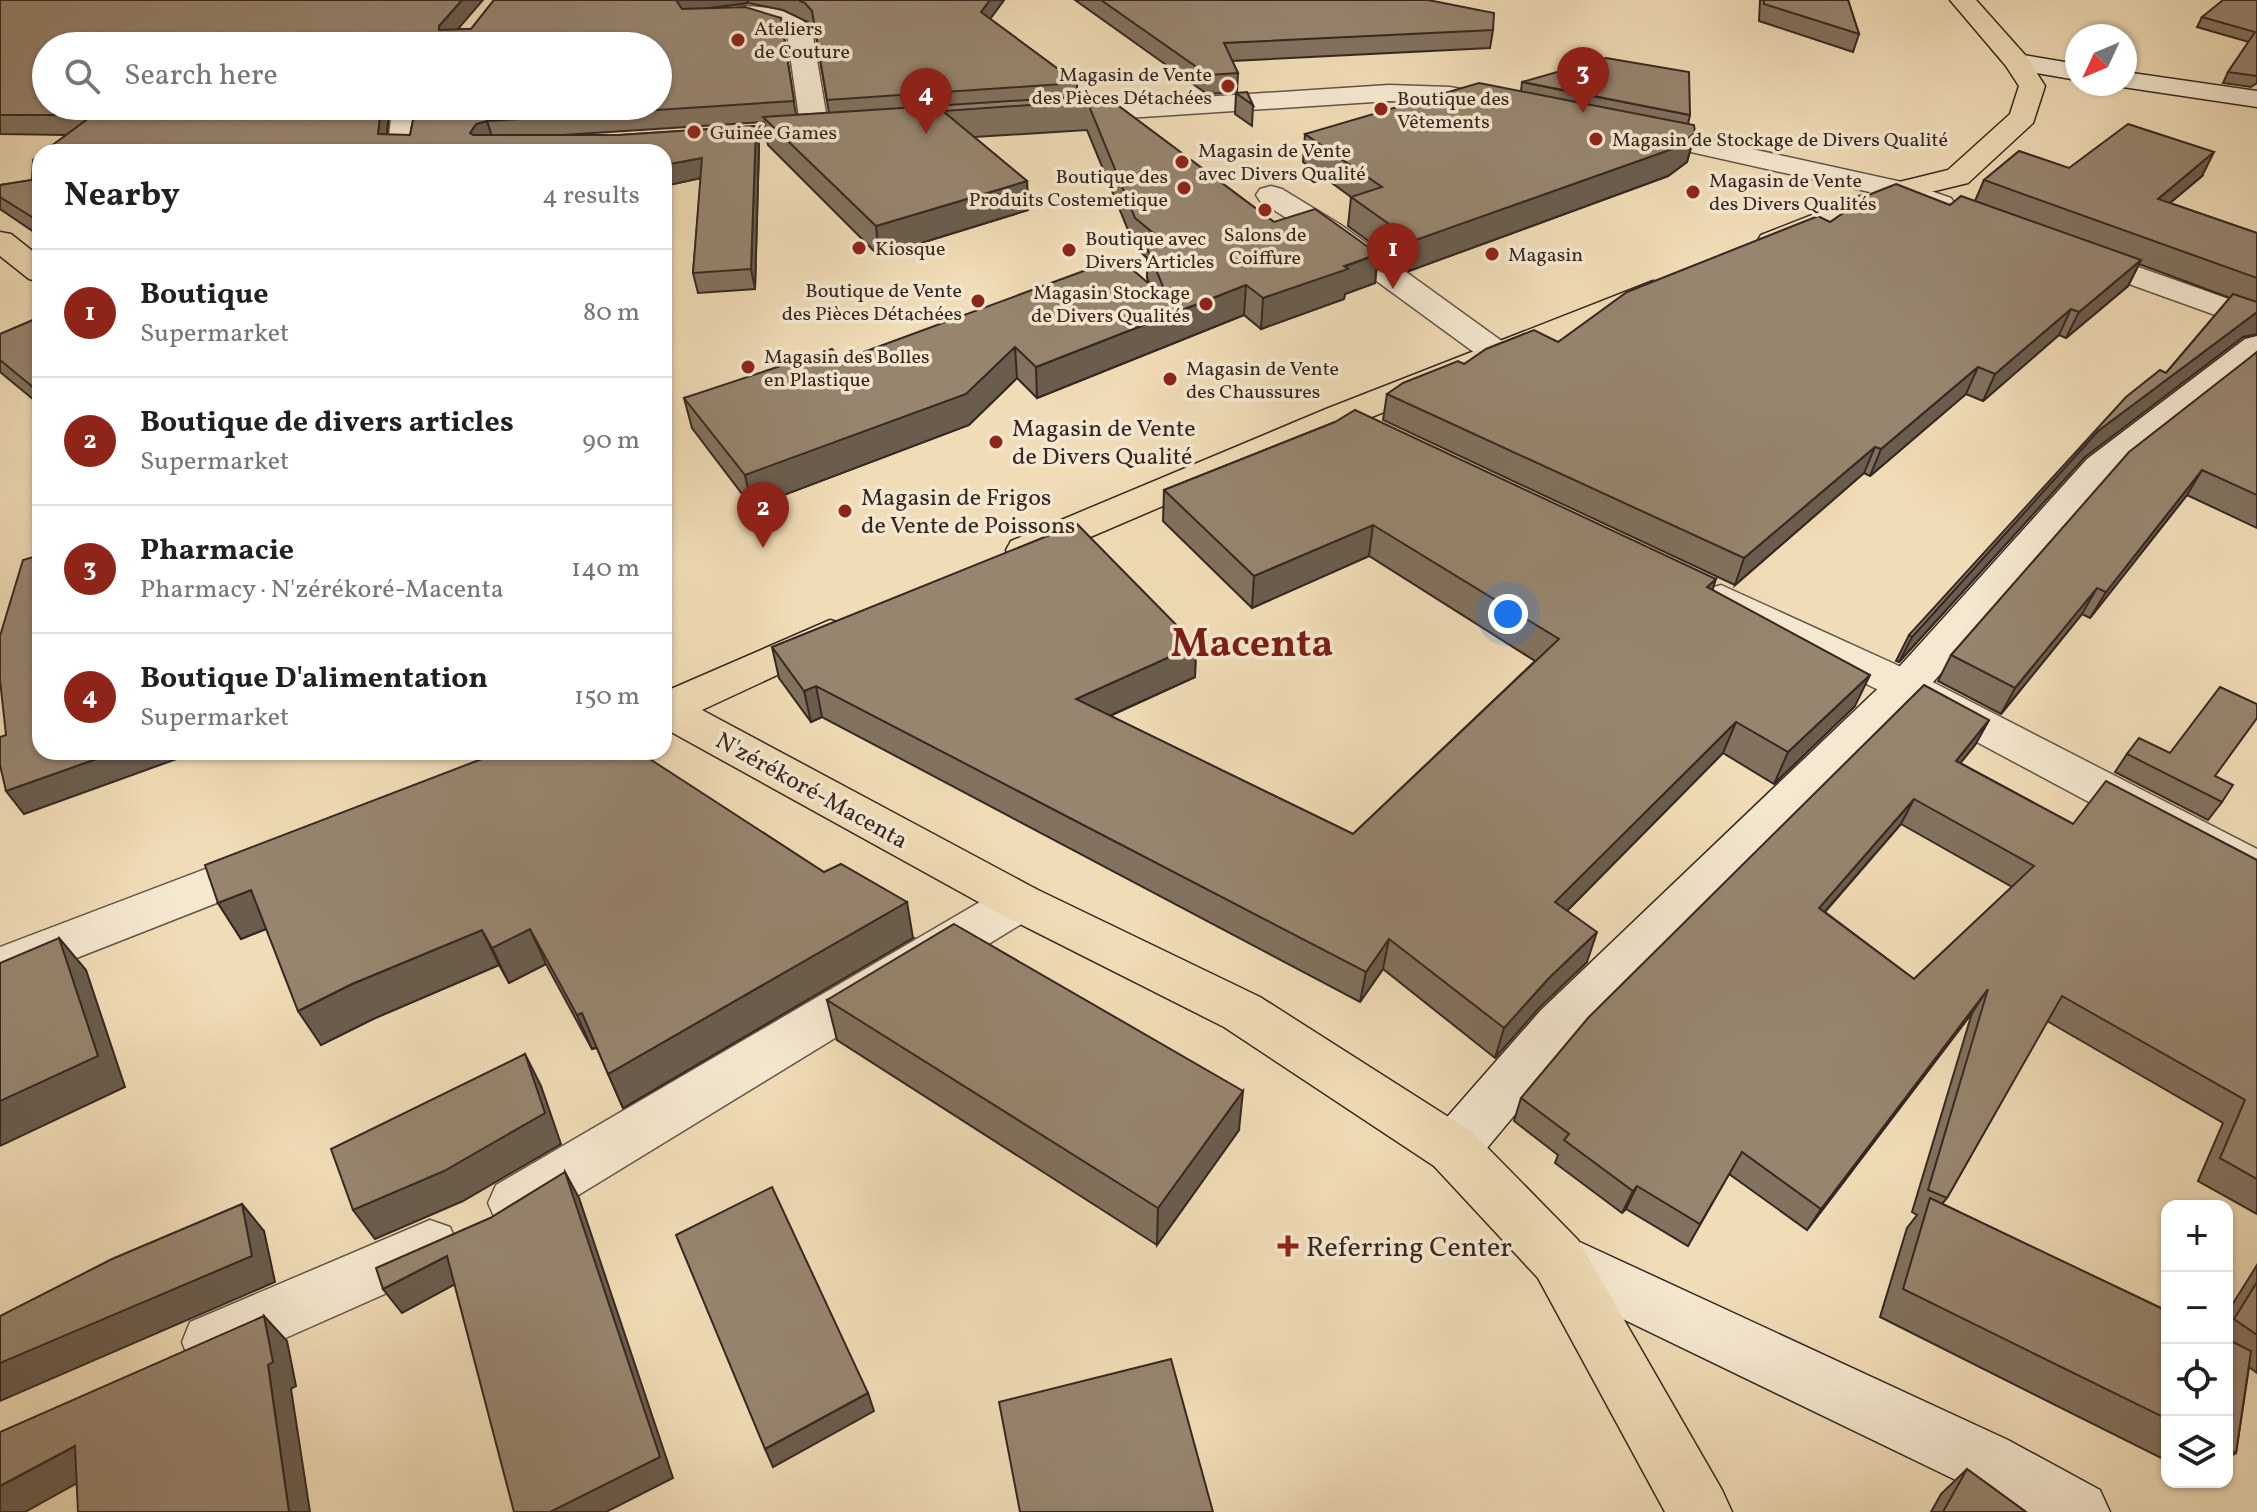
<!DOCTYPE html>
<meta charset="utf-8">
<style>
:root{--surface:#fff;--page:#f2f2f2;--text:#202124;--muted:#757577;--line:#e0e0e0;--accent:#8f2418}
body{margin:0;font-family:Vollkorn,serif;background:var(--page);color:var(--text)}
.controls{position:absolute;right:24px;bottom:24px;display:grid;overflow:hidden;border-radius:16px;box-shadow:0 2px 6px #0004}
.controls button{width:72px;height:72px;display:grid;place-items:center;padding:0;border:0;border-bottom:2px solid var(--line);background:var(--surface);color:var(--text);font:40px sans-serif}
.compass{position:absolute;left:2065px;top:24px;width:72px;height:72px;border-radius:50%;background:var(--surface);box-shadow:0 2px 6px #0004;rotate:226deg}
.you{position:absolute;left:1508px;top:614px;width:28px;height:28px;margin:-20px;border:6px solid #fff;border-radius:50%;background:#1a73e8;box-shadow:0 0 0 12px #1a73e833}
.badge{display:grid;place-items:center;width:52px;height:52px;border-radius:50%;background:var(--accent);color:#fff;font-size:26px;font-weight:700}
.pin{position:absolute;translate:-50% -66px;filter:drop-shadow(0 2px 4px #0008)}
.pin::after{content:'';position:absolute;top:42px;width:28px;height:24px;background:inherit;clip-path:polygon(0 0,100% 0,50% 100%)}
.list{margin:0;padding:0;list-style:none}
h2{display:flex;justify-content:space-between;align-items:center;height:104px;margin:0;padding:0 32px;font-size:34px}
h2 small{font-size:26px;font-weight:400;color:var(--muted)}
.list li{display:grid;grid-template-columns:52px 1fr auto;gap:24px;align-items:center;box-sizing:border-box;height:128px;padding:0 32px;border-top:2px solid var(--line)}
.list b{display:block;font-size:30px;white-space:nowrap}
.list p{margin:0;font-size:26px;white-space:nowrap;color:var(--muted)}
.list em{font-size:26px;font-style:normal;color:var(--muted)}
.icon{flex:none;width:44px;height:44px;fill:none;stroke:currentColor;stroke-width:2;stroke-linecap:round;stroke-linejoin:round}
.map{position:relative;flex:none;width:2257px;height:1512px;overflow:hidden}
.search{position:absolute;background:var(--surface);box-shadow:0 2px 6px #0004;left:32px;top:32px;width:640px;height:88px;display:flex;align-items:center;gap:20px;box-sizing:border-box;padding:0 28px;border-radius:44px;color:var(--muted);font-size:30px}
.panel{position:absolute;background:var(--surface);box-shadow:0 2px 6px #0004;left:32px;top:144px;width:640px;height:616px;border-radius:24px}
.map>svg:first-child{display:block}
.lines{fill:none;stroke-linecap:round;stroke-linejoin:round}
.minor-casing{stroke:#645447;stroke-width:3}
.secondary-casing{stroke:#362722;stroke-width:3}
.primary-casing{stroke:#362722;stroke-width:3}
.trunk-casing{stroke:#362722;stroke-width:3}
.minor{fill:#f5e8d0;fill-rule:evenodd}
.secondary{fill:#f5e8d0;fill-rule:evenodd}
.primary{fill:#f0dcb6;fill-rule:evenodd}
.trunk{fill:#f0dcb6;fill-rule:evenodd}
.wall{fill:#82725f;stroke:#362722;stroke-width:2;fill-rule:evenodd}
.shaded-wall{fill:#6a5d4e;stroke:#362722;stroke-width:2}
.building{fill:#97856f;stroke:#362722;stroke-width:2;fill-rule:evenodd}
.poi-dot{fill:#8f2418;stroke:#f5e8d0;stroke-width:3}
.labels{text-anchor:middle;stroke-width:7;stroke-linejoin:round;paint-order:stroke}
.far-poi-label{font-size:20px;fill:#362722;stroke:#f5e8d0;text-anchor:start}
.poi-label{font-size:24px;fill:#362722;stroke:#f5e8d0;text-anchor:start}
.street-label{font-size:24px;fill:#362722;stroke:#f5e8d0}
.near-poi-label{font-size:28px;fill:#362722;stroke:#f5e8d0;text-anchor:start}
.town-label{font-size:40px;font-weight:bold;fill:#7a1f14;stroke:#f5e8d0}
</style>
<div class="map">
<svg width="2257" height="1512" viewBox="0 0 2257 1512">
<rect width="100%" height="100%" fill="#f0dcb6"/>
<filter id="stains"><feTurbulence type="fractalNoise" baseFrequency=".0025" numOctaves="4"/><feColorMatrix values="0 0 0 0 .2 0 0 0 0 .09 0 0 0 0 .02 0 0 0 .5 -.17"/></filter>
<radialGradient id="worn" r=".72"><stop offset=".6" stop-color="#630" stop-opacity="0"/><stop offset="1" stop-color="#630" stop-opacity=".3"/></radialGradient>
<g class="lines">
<g class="minor-casing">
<g id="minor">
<path d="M723 5C751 7 793 4 812 30L829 131 825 137 815 139 805 137 801 131 787 34 768 23 714 18 710 13 714 8Z"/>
<polygon points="1389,85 1450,87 1510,98 1514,104 1510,110 1500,112 1450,103 1389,101 1066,122 1056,120 1052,114 1056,108 1066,106"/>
<polygon points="396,106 424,106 420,112 415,152 387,152 392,111"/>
<polygon points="1634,123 1911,184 1951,198 1955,204 1951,210 1940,213 1892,197 1624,137 1620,131 1624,125"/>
<polygon points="1271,186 1282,189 1341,225 1510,347 1515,354 1510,361 1498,364 1486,361 1319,239 1260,201 1256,195 1260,189"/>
<polygon points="2076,245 2257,309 2257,330 2065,261 2060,254 2065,247"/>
<polygon points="1721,585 1921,676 2257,849 2257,888 2240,883 1891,696 1707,607 1701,598 1707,589"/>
<polygon points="266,846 283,851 289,864 283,877 0,988 0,947"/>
<polygon points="1019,883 1036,889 1043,902 1036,915 536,1221 516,1228 496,1221 488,1203 496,1185 1002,889"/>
<polygon points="430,1220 450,1227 458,1246 450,1265 211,1371 190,1362 182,1342 190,1322"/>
</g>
</g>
<g class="secondary-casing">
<g id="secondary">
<polygon points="2017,54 2077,64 2077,80 2008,68 2004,62 2008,56"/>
<polygon points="2125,72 2257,91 2257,107 2116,86 2125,84"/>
<polygon points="2257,336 2257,362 2113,475 1921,696 1577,1040 1472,1166 1453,1173 1434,1166 1426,1149 1434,1132 1541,1010 1891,676 2087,459 2245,339"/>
<polygon points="1558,1232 2008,1440 2100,1490 2110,1512 2015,1512 1964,1484 1538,1278 1530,1259 1538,1240"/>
</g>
</g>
<g class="primary-casing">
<polygon id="primary" points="0,232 11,234 40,257 40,282 29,279 0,256"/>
</g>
<g class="trunk-casing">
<g id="trunk">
<polygon points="1950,0 1976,0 2026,56 2045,86 2033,123 1968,183 1910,197 1783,249 1772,251 1761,249 1757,242 1761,235 1891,184 1948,170 2010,114 2019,86 2006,66"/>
<polygon points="1653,281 1664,284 1669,291 1664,298 1352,425 1039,559 1025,562 1011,559 1006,550 1011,541 1326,409"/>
<polygon points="830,620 844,624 850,634 844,644 702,710 1036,889 1260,997 1472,1132 1578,1240 1722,1490 1732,1512 1665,1512 1538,1278 1434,1166 1224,1027 1002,915 664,728 664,692"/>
</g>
</g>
<use href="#minor" class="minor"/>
<use href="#secondary" class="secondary"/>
<use href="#primary" class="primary"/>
<use href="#trunk" class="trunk"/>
</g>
<g class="wall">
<path d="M0 0 458 29H471L494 0H1004L990 19 1077 83V97L1104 95 1274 222 1378 254 1375 283 1345 294 1344 299 1261 329 1244 315 1037 398 1017 378 969 425 752 507 692 428 684 398 1150 285 1147 278V258L1135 247 1087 130 974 137 1027 181 1028 210 879 256 768 145 764 122 563 135H619L756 126 759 146 755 289 698 293 693 273 701 178 664 186V152L67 135 0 134ZM748 3 783 10 808 22 815 30 829 113 796 115 781 18 711 8ZM46 46 658 106H416L410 135H387L389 111Z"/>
<polygon points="1075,0 1428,0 1493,30 1490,48 1232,61 1238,73 1237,92 1207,94"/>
<polygon points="1760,0 1848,0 1859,34 1853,52 1759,21"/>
<polygon points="2257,0 2257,83 2251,87 2223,83 2228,72 2249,42 2197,27 2202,17"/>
<polygon points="1522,82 1690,115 1688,124 1695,133 1687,162 1668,176 1409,271 1348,226 1351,197 1303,162 1305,134 1521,91"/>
<polygon points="1236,93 1253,105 1252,126 1235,114"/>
<polygon points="40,154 40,236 0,209 0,185 32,180"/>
<polygon points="2069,168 2202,176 2170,203 2257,233 2257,334 2243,337 2085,457 1899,662 1896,661 1909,635 2166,373 2230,298 2139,264 2128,286 2066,338 2059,335 1983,401 1966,394 1870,476 1864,473 1735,585 1383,420 1387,394 1464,364 1558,342 1830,222 1975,201 1984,180"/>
<polygon points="40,317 40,405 0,372 0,334"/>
<polygon points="2257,352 2257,528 2187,495 2090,618 2082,614 2001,714 1938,681 1951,655"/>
<polygon points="1335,422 1713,590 1855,706 1774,784 1723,753 1567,911 1587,962 1539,1008 1495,1058 1383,969 1360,1002 822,717 811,722 779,678 772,647 1196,645 1195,677 1110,716 1353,834 1535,661 1369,556 1252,608 1163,521 1164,490"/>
<path d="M1989 720 1975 745 1960 763 2073 824 2257 860V1214L2198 1181 2223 1123 2047 1021 1947 1198 1942 1204 2167 1311V1461L1880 1317 1907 1228 1917 1215 1912 1212 1972 1013 1807 1230 1729 1174 1688 1246 1626 1209 1622 1213 1555 1163 1558 1155 1514 1121 1521 1098ZM1901 824 2012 887 1914 979 1825 912Z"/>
<polygon points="2127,754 2215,776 2222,802 2208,820 2115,772"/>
<polygon points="218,903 913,938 623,1108 597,1048 592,1049 546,964 509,983 499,965 373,1019 321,1045 266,929 241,939"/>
<polygon points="827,1000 1239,1130 1157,1245 837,1040"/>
<polygon points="2257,1265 2257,1373 2249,1367 2236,1453 2227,1459 2227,1313"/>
<polygon points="1967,1469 2026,1512 1931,1512 1941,1494"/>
</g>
<g class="shaded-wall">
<polygon points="462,0 483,0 445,44 439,30 439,26"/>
<polygon points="676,0 748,0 748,3 686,11 679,19"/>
<polygon points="990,0 1004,0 982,30 981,12"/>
<polygon points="381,106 392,106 389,111 385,152 378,134"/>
<polygon points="487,121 493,140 482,143 470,133 476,124"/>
<polygon points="756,126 759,146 755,289 751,269"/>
<polygon points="1695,133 1687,162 1668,176 1409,271 1413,241"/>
<polygon points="2214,152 2202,176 2146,223 2158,199"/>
<polygon points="702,158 706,177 664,186 664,165"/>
<polygon points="1027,181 1028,210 879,256 876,226"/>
<polygon points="1378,254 1375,283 1345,294 1344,299 1261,329 1263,298"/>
<polygon points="2141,260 2128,286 2066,338 2079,312"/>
<polygon points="1246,285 1244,315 1037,398 1036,367"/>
<polygon points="2071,309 2059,335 1983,401 1995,374"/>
<polygon points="2257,312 2257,334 2243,337 2085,457 1899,662 1912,637 2098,431"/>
<polygon points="1015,347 1017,378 969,425 752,507 745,475"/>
<polygon points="1978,367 1966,394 1870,476 1881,449"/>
<polygon points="1875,447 1864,473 1735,585 1744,558"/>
<polygon points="2202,470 2187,495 2090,618 2106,592"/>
<polygon points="1373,525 1369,556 1252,608 1254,576"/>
<polygon points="1716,579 1706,610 1707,587"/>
<polygon points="2097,588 2082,614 2001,714 2015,688"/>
<polygon points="1196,645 1195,677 1078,730 1076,699"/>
<polygon points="1870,675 1855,706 1774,784 1788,752"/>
<polygon points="816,686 822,717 811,722 804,691"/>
<polygon points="1989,720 1975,745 1942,786 1956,761"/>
<polygon points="1736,722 1723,753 1546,932 1555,902"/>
<polygon points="116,752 196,752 24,814 6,791"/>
<polygon points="1914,799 1901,824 1807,932 1819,908"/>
<polygon points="251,890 273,926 241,939 218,903"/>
<polygon points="907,902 913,938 623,1108 608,1074"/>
<polygon points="530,929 546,964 509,983 492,948"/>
<polygon points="482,930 499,965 373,1019 321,1045 298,1011 352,984"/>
<polygon points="1597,932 1587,962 1539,1008 1495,1058 1504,1028 1549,978"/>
<polygon points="59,938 86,970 125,1087 0,1146 0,1101"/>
<polygon points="1389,939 1383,969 1360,1002 1366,972"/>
<polygon points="1988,989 1972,1013 1807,1230 1821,1209"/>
<polygon points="582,1013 597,1047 592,1049 577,1015"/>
<polygon points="525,1054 541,1086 561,1144 463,1201 375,1239 353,1210"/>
<polygon points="1243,1091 1239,1130 1157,1245 1158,1208"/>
<polygon points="565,1172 579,1198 673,1478 606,1512 550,1512"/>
<polygon points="1637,1186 1626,1209 1622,1213 1633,1191"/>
<polygon points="242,1204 264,1231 275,1282 0,1401 0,1363"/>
<polygon points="447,1256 463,1280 402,1313 383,1289"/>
<polygon points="264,1316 287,1341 296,1386 291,1389 310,1512 289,1512 268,1365"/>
<polygon points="868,1393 874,1411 773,1467 765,1449"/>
<polygon points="75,1446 104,1468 25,1512 0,1512 0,1486"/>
</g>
<g class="building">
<path d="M0 0H462L439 26V30L471 29 494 0H676L682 9 745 7 781 18 794 101 487 121 476 124 470 133 473 135H619L756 126 751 269 693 273 702 158 664 165V152H43L93 115H0ZM46 46H658V106H416L410 135 378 134 381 106H46Z"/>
<polygon points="798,0 990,0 981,12 1077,83 827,100 812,11 805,3"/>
<polygon points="1101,0 1428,0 1494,13 1493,30 1224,43 1238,73 1208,75"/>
<polygon points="1764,0 1848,0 1859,34 1764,4"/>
<polygon points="2223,0 2257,0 2257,76 2228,72 2255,32 2202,17"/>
<polygon points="1606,58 1689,72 1690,115 1522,82"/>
<polygon points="1479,83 1694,125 1695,133 1675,148 1413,241 1351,197 1382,187 1305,134"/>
<polygon points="1247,92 1253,105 1236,93"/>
<polygon points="1104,95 1274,222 1315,209 1378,254 1344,266 1348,269 1263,298 1246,285 1036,367 1015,347 966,394 745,475 684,398 832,349 842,360 1119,258 1169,301 1147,248 1164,242 1135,218 1087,101 943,111 1027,181 876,226 763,117"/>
<polygon points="2128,124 2214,152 2158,199 2257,233 2257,278 1984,180 2019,151 2069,168"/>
<polygon points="40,154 40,222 0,197 0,185 32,180 33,160"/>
<polygon points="1896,184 1950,205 1961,196 2141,260 2079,312 2071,309 1995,374 1978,367 1881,449 1875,447 1744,558 1387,394 1403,383 1458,361 1464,364 1486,349 1534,330 1558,342 1627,292 1818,216 1830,222 1871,194"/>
<polygon points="2233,294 2257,302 2257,312 2098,431 1912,637 1909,635 2126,397 2160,370 2166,373"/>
<polygon points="40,317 40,393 0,360 0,334"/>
<polygon points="2257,352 2257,495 2202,470 2106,592 2097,588 2015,688 1951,655 2129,452"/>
<polygon points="1355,410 1716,579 1707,587 1870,675 1788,752 1736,722 1555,902 1597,932 1549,978 1504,1028 1389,939 1366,972 816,686 804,691 772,647 1077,524 1196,645 1076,699 1353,834 1559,639 1373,525 1254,576 1164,490 1335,422"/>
<polygon points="40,555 40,752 116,752 6,791 0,765 0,737 6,735 0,680 0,636 23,560"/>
<path d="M1924 685 1989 720 1956 761 2073 824 2106 781 2257 860V1179L2220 1158 2245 1100 2062 996 1947 1198 1928 1190 1988 989 1821 1209 1742 1152 1700 1224 1637 1186 1633 1191 1564 1140 1569 1134 1521 1098 1588 1018ZM1914 799 2034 866 1914 979 1819 908Z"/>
<polygon points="2220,687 2257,704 2257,718 2215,776 2233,785 2222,802 2127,754 2139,738 2170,753"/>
<polygon points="500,752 639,752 824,872 841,864 907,902 608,1074 582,1013 577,1015 530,929 492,948 482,930 352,984 298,1011 251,890 218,903 205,865"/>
<polygon points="954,924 1243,1091 1158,1208 827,1000"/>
<polygon points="59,938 98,1056 0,1101 0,963"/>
<polygon points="525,1054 545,1113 444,1171 353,1210 331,1149"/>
<polygon points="565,1172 660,1457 550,1512 514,1512 447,1256 383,1289 376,1268 490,1218"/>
<polygon points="772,1187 868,1393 765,1449 676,1235"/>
<polygon points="1930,1198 2167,1311 2167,1419 1903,1289"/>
<polygon points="242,1204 252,1256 0,1363 0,1316 112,1259"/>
<polygon points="2257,1282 2257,1335 2234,1319"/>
<polygon points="264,1316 273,1362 268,1365 289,1512 78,1512 75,1446 0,1486 0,1432"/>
<polygon points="2227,1339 2251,1351 2236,1453 2227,1448"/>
<polygon points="1171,1359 1213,1512 1020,1512 999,1402"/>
<polygon points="1967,1469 2026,1512 1943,1512"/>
</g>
<g class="poi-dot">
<circle cx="738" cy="40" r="8"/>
<circle cx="1228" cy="86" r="8"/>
<circle cx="1381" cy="109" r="8"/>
<circle cx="694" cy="132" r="8"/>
<circle cx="1596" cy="139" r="8"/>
<circle cx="1182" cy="162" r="8"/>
<circle cx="1184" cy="188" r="8"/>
<circle cx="1693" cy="192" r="8"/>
<circle cx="1265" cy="210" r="8"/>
<circle cx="859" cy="248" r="8"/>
<circle cx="1069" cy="250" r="8"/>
<circle cx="1492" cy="254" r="8"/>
<circle cx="978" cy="301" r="8"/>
<circle cx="1206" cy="304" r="8"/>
<circle cx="748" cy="367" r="8"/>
<circle cx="1170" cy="379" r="8"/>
<circle cx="996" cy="442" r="8"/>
<circle cx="845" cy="511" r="8"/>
<path d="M1284 1234h8v8h8v8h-8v8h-8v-8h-8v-8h8z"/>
</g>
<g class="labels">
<g class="far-poi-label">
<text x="754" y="35">Ateliers<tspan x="754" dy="23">de Couture</tspan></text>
<text x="1212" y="81" text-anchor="end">Magasin de Vente<tspan x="1212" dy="23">des Pièces Détachées</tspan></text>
<text x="1397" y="105">Boutique des<tspan x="1397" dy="23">Vêtements</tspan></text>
<text x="710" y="139">Guinée Games</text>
<text x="1612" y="146">Magasin de Stockage de Divers Qualité</text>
<text x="1198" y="157">Magasin de Vente<tspan x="1198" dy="23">avec Divers Qualité</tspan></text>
<text x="1168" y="183" text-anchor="end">Boutique des<tspan x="1168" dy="23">Produits Costemetique</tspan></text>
<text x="1709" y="187">Magasin de Vente<tspan x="1709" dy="23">des Divers Qualités</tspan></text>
<text x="1265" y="241" text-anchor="middle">Salons de<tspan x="1265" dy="23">Coiffure</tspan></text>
<text x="1085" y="245">Boutique avec<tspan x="1085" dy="23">Divers Articles</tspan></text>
<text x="875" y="255">Kiosque</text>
<text x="1508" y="261">Magasin</text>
<text x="962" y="297" text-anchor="end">Boutique de Vente<tspan x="962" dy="23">des Pièces Détachées</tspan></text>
<text x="1190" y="299" text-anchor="end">Magasin Stockage<tspan x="1190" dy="23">de Divers Qualités</tspan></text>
<text x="764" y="363">Magasin des Bolles<tspan x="764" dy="23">en Plastique</tspan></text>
<text x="1186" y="375">Magasin de Vente<tspan x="1186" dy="23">des Chaussures</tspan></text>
</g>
<g class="poi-label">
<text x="1012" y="436">Magasin de Vente<tspan x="1012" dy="28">de Divers Qualité</tspan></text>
<text x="861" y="505">Magasin de Frigos<tspan x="861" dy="28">de Vente de Poissons</tspan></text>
</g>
<g class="street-label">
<text transform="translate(812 790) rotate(29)" y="8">N'zérékoré-Macenta</text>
</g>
<g class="near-poi-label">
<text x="1306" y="1256">Referring Center</text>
</g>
<g class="town-label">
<text x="1252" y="656">Macenta</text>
</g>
</g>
<rect width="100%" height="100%" filter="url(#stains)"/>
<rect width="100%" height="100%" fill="url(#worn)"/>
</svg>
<div class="controls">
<button>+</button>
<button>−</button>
<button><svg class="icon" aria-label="locate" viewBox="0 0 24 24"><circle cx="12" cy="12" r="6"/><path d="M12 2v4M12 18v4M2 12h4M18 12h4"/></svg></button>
<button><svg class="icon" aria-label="layers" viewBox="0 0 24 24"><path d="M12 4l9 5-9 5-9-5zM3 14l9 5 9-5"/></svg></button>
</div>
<svg class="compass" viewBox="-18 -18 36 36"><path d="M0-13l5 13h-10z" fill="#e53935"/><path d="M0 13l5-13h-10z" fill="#757577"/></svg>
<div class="you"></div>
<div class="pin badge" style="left:1393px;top:289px">1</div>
<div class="pin badge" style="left:763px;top:548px">2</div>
<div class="pin badge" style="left:1583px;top:113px">3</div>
<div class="pin badge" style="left:926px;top:134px">4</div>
<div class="search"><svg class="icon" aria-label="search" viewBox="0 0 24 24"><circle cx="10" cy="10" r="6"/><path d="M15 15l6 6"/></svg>Search here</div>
<section class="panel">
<h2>Nearby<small>4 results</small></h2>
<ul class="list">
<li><span class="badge">1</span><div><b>Boutique</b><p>Supermarket</p></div><em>80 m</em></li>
<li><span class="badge">2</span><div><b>Boutique de divers articles</b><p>Supermarket</p></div><em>90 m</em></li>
<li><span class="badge">3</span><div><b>Pharmacie</b><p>Pharmacy · N'zérékoré-Macenta</p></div><em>140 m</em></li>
<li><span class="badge">4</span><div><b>Boutique D'alimentation</b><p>Supermarket</p></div><em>150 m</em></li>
</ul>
</section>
</div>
